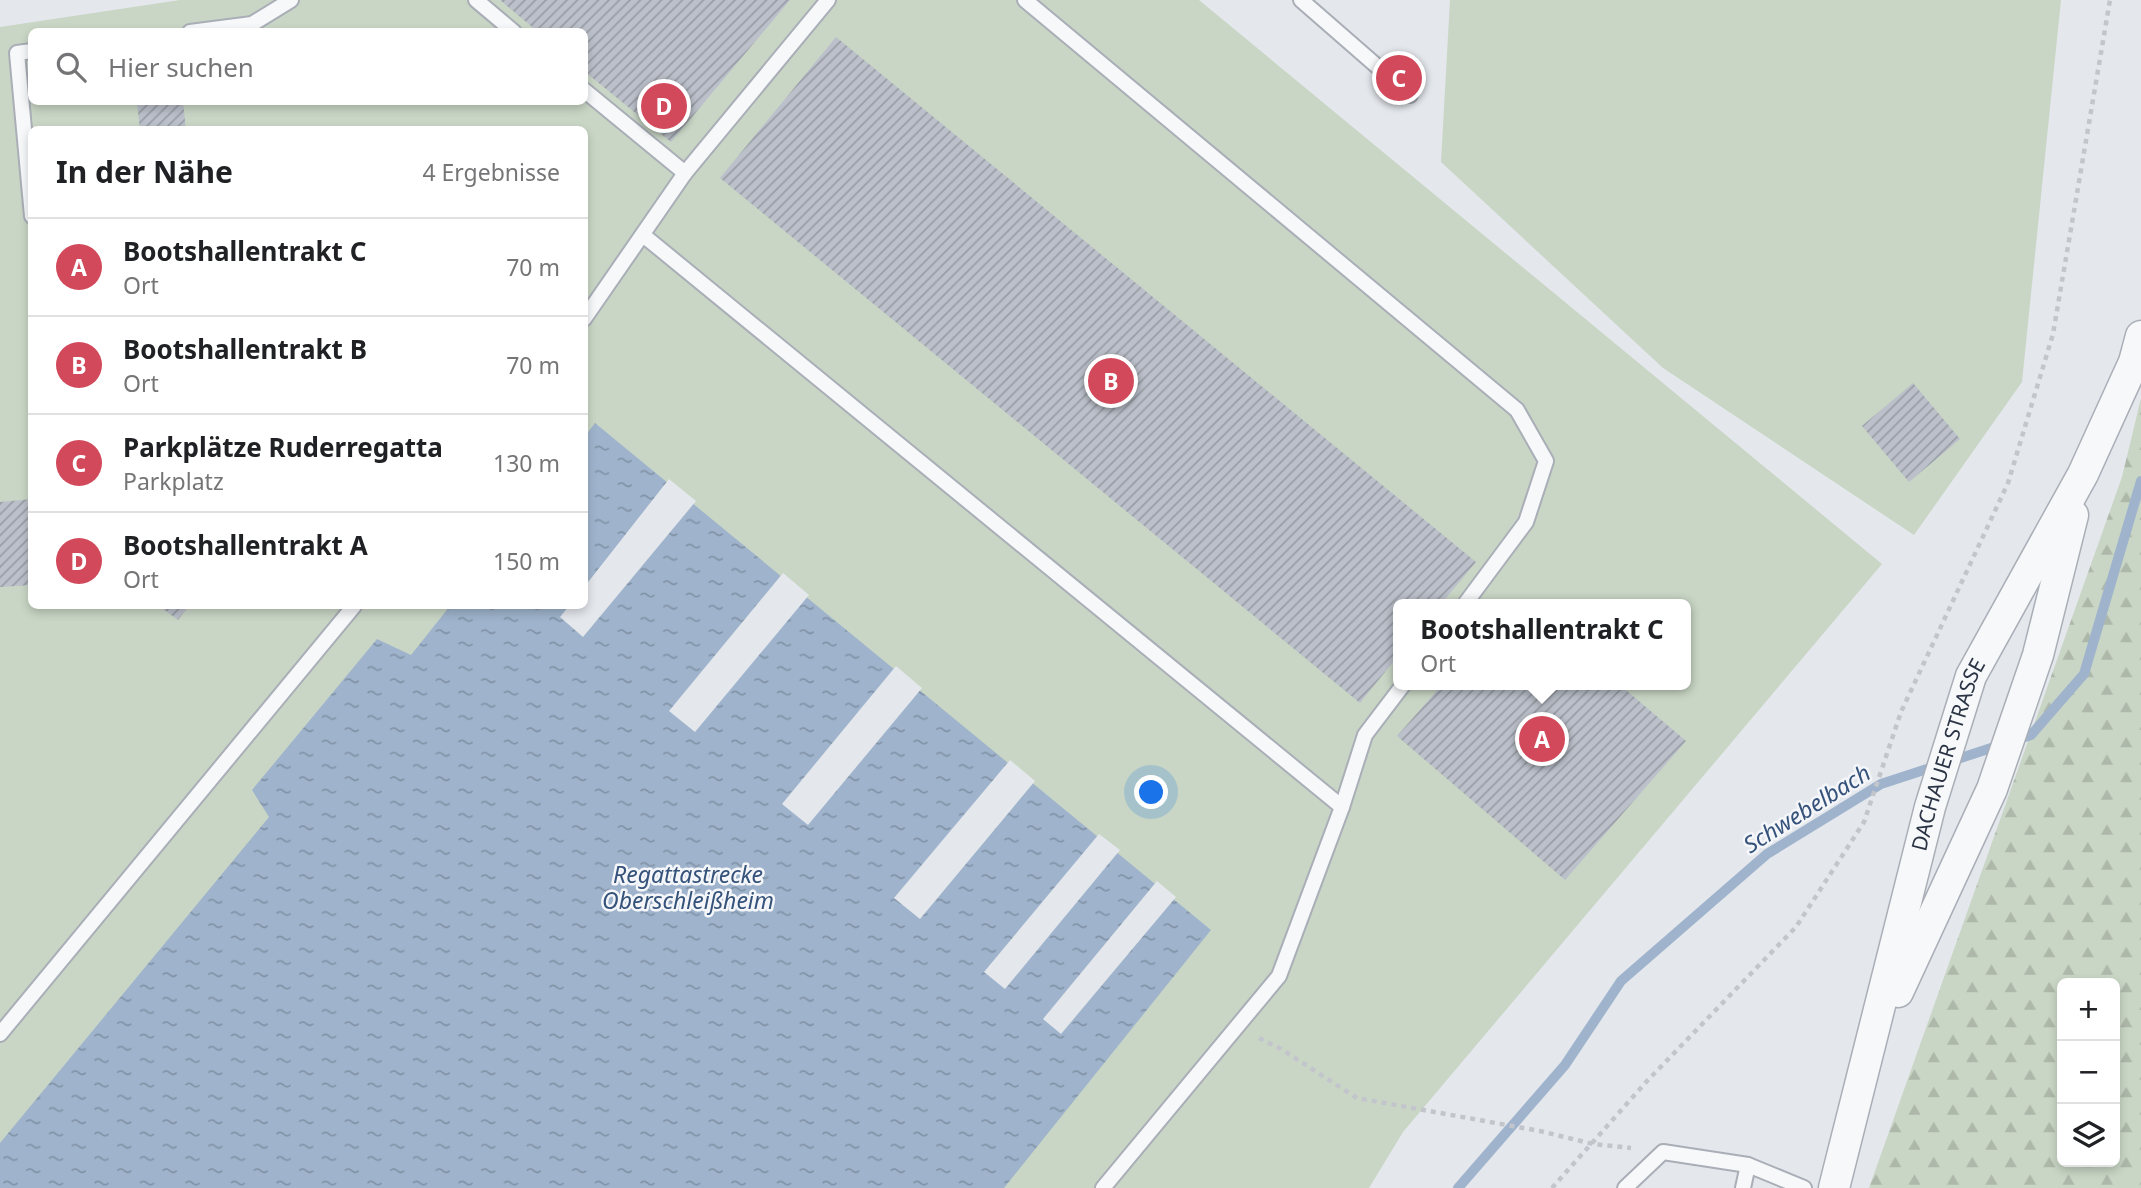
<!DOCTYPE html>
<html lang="de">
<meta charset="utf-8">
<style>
:root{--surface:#fff;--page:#f2f2f2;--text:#202124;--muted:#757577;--line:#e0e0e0;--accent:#d1495b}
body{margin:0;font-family:"Noto Sans",sans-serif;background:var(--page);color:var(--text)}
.controls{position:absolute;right:21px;bottom:21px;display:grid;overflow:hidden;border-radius:10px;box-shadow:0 4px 10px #0003}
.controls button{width:63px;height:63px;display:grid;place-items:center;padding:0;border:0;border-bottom:2px solid var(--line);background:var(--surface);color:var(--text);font:35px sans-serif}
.you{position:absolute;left:1152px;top:793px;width:24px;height:24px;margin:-18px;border:5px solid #fff;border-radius:50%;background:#1a73e8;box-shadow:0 0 0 10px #1a73e833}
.badge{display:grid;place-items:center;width:46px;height:46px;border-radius:50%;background:var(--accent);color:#fff;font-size:23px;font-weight:700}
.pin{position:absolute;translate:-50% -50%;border:4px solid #fff;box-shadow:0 2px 7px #0006}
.popup{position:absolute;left:1393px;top:599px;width:298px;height:91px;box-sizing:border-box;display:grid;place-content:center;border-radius:10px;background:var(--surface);filter:drop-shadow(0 2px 5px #0005);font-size:23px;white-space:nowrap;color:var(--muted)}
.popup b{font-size:26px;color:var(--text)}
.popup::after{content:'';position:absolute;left:50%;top:100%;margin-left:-14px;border:14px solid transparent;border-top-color:var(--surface)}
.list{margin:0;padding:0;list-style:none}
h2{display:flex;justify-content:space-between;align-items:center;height:91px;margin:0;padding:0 28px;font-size:30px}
h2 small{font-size:23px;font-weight:400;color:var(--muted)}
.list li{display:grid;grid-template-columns:46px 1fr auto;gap:21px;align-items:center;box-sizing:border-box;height:98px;padding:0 28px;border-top:2px solid var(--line)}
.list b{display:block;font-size:26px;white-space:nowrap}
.list p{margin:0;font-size:23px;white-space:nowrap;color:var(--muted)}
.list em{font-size:23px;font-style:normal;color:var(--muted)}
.icon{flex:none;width:38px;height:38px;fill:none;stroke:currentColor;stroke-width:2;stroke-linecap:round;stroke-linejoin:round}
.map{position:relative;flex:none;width:2141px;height:1188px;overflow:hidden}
.search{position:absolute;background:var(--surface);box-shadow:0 4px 10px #0003;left:28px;top:28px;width:560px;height:77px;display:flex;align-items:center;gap:18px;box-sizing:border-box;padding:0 24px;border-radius:10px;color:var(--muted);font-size:26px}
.panel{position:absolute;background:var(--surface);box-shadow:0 4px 10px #0003;left:28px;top:126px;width:560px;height:483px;border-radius:10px}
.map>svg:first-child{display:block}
.forest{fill:url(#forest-firs);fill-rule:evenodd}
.garden{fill:#c9d6c5;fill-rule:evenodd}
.water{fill:url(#water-ripples)}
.pier{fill:#e4e7ec}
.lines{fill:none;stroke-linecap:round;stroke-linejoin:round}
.stream{stroke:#9fb4cc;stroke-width:10}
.building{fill:url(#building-hatch)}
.lane-casing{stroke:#a9aeb7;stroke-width:18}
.street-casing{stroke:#a9aeb7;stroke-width:33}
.path{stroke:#c2c5cb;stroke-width:4.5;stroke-dasharray:5 5;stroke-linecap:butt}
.lane{stroke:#f7f8fa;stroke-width:14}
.street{stroke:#f7f8fa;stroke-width:30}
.labels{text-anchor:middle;stroke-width:5;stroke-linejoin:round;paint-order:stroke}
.street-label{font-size:21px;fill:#2b3445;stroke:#f4f6f9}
.water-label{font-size:23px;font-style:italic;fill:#34527a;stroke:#f4f6f9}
</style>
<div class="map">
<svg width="2141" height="1188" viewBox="0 0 2141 1188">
<defs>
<pattern id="forest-firs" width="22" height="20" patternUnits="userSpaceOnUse" patternTransform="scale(1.75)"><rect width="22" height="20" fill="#c9d6c5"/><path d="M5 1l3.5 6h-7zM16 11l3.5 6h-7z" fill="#adb8ab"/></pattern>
<pattern id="water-ripples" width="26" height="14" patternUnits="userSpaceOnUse" patternTransform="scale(1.75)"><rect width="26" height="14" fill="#9fb4cc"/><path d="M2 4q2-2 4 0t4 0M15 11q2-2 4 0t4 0" fill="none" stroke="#8293a7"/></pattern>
<pattern id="building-hatch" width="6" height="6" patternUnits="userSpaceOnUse" patternTransform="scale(1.75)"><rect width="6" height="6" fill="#bbc0ca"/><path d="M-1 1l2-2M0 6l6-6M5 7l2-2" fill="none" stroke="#989da6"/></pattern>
</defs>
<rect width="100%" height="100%" fill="#e4e7ec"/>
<path class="forest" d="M2141 398V1188H1869L2122 477ZM2062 983H2115V1162H2062Z"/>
<g class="garden">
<path d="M180 0H1199L1882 564 1403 1132 1369 1188H0V27ZM32 32H584V102H32ZM32 130H584V606H32ZM1398 604H1686V685H1398Z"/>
<polygon points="1450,0 2061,0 2022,382 1914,535 1663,368 1441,162"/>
</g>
<polygon class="water" points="595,423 1211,930 1004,1188 0,1188 0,1143 269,817 252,790 377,639 411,655 450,606 584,606 585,436"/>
<g class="pier">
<polygon points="669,479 696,501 583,637 560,617 569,606 584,606 585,586"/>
<polygon points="783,573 809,595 695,732 669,711"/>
<polygon points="896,666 922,688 808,825 782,804"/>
<polygon points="1010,760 1035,781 920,919 894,898"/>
<polygon points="1099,834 1120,850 1005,989 984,972"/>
<polygon points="1157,881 1176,897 1061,1034 1043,1019"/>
</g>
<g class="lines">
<polyline class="stream" points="1458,1188 1565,1065 1621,981 1767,854 1881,784 2031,735 2084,674 2141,481"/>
</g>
<g class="building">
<polygon points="500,0 790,0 671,142 584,71 584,32 538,32"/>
<polygon points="836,37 1476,562 1441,604 1398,604 1398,656 1360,703 720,178"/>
<polygon points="137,102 183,102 186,130 140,130"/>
<polygon points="1913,383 1960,439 1909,482 1862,426"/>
<polygon points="32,499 32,585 0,587 0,502"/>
<polygon points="159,606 189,606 178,620"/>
<polygon points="1442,685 1620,685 1686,741 1565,880 1397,736"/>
</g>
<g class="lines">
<g class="lane-casing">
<g id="lane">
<polyline points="476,0 514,32"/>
<polyline points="1025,0 1517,410 1546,461 1526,522 1465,604"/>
<polyline points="1301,0 1410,95"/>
<polyline points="190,32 252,24 291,0"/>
<polyline points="32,51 17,53 32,216"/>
<polyline points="584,90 685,173"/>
<polyline points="643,235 1342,807"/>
<polyline points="584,319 685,173 828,0"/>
<polyline points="0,1034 354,606"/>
<polyline points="1103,1188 1279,976 1342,807 1365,735 1403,685"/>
<polyline points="1625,1188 1663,1152 1748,1165 1804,1188"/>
<polyline points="1743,1188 1748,1165"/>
</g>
</g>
<g class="street-casing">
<g id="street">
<polyline points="1898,992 1992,789 2038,655 2073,515"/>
<path id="s1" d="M1834 1188 1930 807 1971 676 2083 474 2134 362 2141 336"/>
</g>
</g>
<g class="path">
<polyline points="1259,1038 1281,1049 1357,1098 1540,1131 1593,1144 1631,1148"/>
<polyline points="1552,1188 1648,1080 1796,927 1864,822 1901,712 2008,483 2053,334 2110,0"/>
</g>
<use href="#lane" class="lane"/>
<use href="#street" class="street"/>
</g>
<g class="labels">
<g class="street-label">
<text dy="7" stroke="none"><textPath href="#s1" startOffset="448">DACHAUER STRASSE</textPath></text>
</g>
<g class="water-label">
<text transform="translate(1807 809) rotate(-32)" y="8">Schwebelbach</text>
<text x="688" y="883">Regattastrecke<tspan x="688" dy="26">Oberschleißheim</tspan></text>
</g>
</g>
</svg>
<div class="controls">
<button>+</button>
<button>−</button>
<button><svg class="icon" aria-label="layers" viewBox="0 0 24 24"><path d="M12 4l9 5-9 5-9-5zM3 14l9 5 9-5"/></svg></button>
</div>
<div class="you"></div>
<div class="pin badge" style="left:1542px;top:739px">A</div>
<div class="popup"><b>Bootshallentrakt C</b>Ort</div>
<div class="pin badge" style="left:1111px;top:381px">B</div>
<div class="pin badge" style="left:1399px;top:78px">C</div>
<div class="pin badge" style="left:664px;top:106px">D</div>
<div class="search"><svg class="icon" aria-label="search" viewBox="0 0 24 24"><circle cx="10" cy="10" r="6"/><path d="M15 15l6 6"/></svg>Hier suchen</div>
<section class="panel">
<h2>In der Nähe<small>4 Ergebnisse</small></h2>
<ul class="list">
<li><span class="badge">A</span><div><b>Bootshallentrakt C</b><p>Ort</p></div><em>70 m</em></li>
<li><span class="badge">B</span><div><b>Bootshallentrakt B</b><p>Ort</p></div><em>70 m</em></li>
<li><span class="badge">C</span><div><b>Parkplätze Ruderregatta</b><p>Parkplatz</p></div><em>130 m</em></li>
<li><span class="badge">D</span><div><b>Bootshallentrakt A</b><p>Ort</p></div><em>150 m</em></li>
</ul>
</section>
</div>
